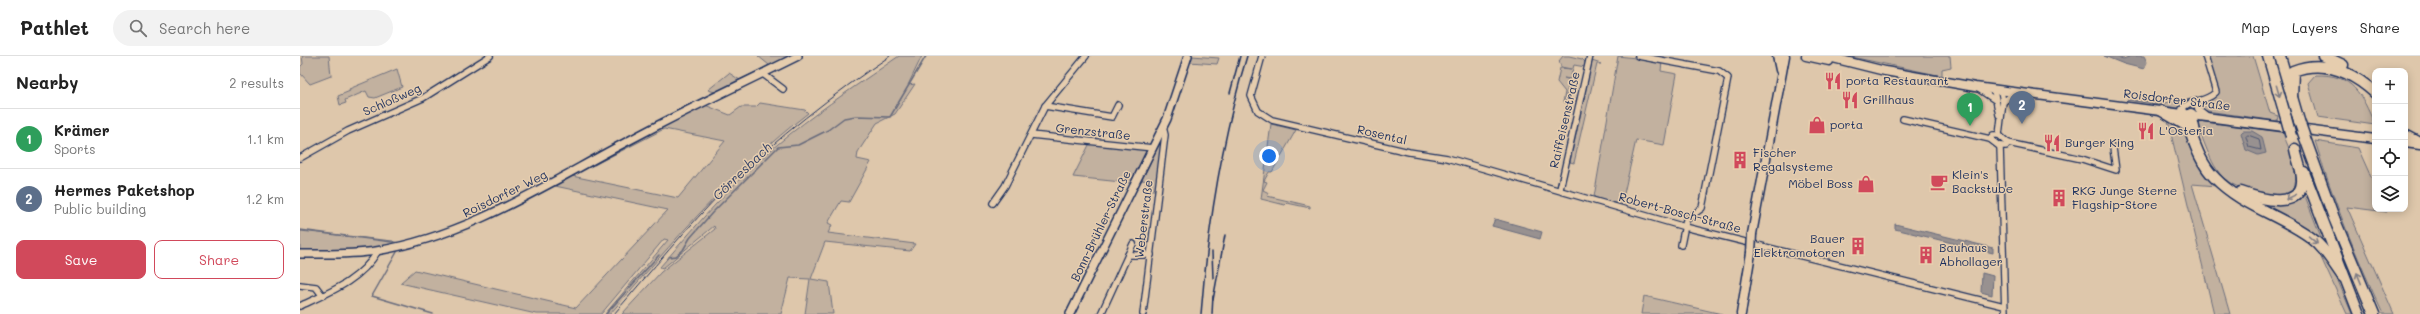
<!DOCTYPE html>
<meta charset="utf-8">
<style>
:root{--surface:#fff;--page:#f2f2f2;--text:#222;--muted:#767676;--line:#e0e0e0;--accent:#d1495b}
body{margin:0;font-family:Mali,sans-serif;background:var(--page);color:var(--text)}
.controls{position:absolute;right:12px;top:12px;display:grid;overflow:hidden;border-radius:8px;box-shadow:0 2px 10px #0003}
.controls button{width:36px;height:36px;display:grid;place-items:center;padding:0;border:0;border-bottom:1px solid var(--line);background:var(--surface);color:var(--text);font:20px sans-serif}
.you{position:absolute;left:969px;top:100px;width:14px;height:14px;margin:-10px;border:3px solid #fff;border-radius:50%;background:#1a73e8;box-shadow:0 0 0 6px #1a73e833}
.badge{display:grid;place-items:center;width:26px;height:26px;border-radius:50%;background:var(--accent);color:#fff;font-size:13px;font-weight:700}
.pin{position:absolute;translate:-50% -33px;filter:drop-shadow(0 1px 2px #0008)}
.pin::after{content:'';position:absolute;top:21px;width:14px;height:12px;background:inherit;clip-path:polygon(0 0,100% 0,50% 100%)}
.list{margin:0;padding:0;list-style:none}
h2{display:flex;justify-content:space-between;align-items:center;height:52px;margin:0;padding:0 16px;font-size:17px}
h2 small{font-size:13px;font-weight:400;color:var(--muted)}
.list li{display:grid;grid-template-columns:26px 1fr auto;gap:12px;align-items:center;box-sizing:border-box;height:60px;padding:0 16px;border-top:1px solid var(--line)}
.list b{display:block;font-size:15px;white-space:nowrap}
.list p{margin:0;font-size:13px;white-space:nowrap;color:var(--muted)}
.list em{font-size:13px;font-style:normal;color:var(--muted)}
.actions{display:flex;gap:8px;padding:12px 16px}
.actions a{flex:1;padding:9px 0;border:1px solid var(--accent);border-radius:8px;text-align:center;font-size:14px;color:var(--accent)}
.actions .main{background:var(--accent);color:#fff}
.icon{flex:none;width:22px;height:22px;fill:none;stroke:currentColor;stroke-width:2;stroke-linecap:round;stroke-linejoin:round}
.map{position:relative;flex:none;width:2120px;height:258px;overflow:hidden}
header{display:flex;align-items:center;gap:24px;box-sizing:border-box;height:56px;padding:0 20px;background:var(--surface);border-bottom:1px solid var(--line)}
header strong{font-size:19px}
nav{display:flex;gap:22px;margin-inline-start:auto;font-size:14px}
.search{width:280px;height:36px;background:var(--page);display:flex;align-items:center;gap:10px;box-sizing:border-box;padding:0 14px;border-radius:22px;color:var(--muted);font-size:15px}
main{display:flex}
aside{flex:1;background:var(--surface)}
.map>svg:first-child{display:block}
.green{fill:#c2b19f;stroke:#6e707e}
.water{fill:#989190;stroke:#666a7c}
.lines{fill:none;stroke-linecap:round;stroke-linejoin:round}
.shore{stroke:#4d5672;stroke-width:1}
.stream{stroke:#666a7c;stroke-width:1.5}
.minor-casing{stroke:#1b2f5e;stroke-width:8}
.tertiary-casing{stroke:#1b2f5e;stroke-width:10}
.secondary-casing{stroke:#1b2f5e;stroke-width:11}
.motorway-casing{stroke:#1b2f5e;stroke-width:13}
.minor{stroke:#e6cdae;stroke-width:5.5}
.tertiary{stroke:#e6cdae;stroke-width:7}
.secondary{stroke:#e6cdae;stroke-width:8}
.motorway{stroke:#e6cdae;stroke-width:10}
.tram{stroke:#1b2f5e;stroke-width:1}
.rail{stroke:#1b2f5e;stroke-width:1.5}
.secondary-bridge-casing{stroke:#1b2f5e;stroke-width:11;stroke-linecap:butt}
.motorway-bridge-casing{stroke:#1b2f5e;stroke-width:13;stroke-linecap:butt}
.secondary-bridge{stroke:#e6cdae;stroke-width:8}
.motorway-bridge{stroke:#e6cdae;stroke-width:10}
.oneway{stroke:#807e86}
.labels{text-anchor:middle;stroke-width:3;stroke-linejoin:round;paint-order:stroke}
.poi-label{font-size:12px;fill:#1b2f5e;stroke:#e6cdae;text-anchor:start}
.street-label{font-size:12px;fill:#1b2f5e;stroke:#e6cdae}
.water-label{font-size:13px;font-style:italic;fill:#2e3e66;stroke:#e6cdae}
</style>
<header>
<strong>Pathlet</strong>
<div class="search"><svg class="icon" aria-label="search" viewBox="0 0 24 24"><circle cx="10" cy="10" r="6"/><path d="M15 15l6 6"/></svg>Search here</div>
<nav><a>Map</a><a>Layers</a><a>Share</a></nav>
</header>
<main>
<aside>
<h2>Nearby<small>2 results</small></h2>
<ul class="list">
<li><span class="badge" style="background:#2e9e5b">1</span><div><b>Krämer</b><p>Sports</p></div><em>1.1 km</em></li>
<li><span class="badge" style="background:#5c6f8a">2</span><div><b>Hermes Paketshop</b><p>Public building</p></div><em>1.2 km</em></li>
</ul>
<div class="actions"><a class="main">Save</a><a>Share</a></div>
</aside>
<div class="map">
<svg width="2120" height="258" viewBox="0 0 2120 258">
<rect width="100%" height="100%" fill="#dec7ab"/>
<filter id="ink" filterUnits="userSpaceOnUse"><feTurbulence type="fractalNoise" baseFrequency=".025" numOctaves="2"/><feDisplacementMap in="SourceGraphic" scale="8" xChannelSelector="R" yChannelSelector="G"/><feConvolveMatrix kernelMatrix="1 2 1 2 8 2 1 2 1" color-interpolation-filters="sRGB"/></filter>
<g filter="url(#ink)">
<g class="green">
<polygon points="2,0 29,0 31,20 10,28 0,17 0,11 3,8"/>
<polygon points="458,0 494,0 411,39 415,36 408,34 429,17 440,24 469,9"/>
<path d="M599 0H622L608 29 615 28 595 58 577 67 558 96 557 103 571 106 549 146 541 145 528 167 532 169 528 177 615 188 610 195 525 186 511 223 529 226 533 258H505L510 223 490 222 481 258H322L361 216 415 173 414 170 363 212 360 211C401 164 441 117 490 78 525 50 563 25 599 0Z"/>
<polygon points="892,0 919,2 917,8 889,6"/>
<polygon points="1269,0 1282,3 1285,6 1285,11 1274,9 1270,23 1264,22 1270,24 1265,44 1268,45 1266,47 1263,46 1265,36 1257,26 1260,12 1271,13 1261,11 1259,5 1263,0"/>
<polygon points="1318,0 1362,5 1361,15 1377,18 1364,89 1336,84 1321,151 1294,141"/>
<polygon points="1547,0 1650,0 1651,11 1642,13 1642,20"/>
<polygon points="1908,0 1953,0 1970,57 1978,60 1977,65 1907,55 1900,52 1899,49 1913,43 1918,39"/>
<polygon points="1292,5 1301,8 1297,8 1274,107 1270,106"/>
<polygon points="97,13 102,31 75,42 69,41 66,35 45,44 46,47 40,49 38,40 50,35 49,33"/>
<path d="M2015 19C2054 18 2061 38 2075 69L2018 61 2008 27Z"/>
<polygon points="1899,42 1881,48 1878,52 1827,44 1864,47"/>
<path d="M460 47 505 54 508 57C433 115 372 187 310 258H305L368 184 364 183 301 258H236L100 227 115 214 276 252 368 154 255 130 272 120 378 142 425 85 364 73 294 109 405 49 430 59 441 51H456Z"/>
<polygon points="1867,61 1879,66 1917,130 1892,128 1930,258 1914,258"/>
<path d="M1900 65 1967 74H1982C1988 93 2005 122 1989 139L1963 141V136C1927 132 1918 122 1905 89 1902 81 1898 74 1900 65Z"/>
<polygon points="971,68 996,74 972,116 969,116 964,125 967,126 963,134 969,137 967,140 1010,150 1010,152 987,147 985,149 961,143"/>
<polygon points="860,85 862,85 856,134 844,134 847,125 842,124"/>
<path d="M2015 85 2058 92 2075 130V153H2085L2087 156 2047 151 2094 258H2083C2057 202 2033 144 2015 85Z"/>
<polygon points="790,87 848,93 831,127 773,121"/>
<polygon points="2003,135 2026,194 1940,138 1966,149 1967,146"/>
<polygon points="0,175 93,185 96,188 48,195 0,195"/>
<polygon points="2018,195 2033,213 2052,258 2047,258"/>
<polygon points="1344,240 1422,258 1341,258"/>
</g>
<g class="water">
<polygon points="1804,0 1815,0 1823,3 1832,0 1844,0 1847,6 1844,13 1824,8"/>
<polygon points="1943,75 1952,75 1962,81 1966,97 1958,99 1946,94 1941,77"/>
<polygon points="1195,163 1242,176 1240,183 1192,170"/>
<polygon points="1595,168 1693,192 1693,197 1595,173"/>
<polygon points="1682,217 1693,220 1692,239 1681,236"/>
</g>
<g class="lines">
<polygon class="shore" points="1948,79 1959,83 1961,94 1949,91 1946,81"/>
<g class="stream">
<polyline points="0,174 100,187"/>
<polyline points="97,196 72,240 133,258"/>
<polyline points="369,201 376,200 383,194 390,182 412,157 478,91 498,89 528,74 544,62 556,60 590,61 626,0"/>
<polyline points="306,258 359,199"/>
</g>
<g class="minor-casing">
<g id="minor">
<polyline points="962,0 951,40 958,55 972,64 1109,96 1147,102 1385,171 1704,250"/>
<polyline points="1338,0 1419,15 1428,22 1402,152 1386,164 1381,189"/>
<polyline points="463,18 483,33"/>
<polyline points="1677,32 1695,44"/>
<polyline points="1694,34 1699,59"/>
<polyline points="1703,46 1715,37"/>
<polyline points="1896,46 1898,53 1907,60"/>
<polyline points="745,50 812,61 818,49"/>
<path d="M1883 57 1882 53C1891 42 1904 48 1916 36L1905 0"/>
<polyline points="1603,63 1690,83 1699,90 1706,90 1708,87"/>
<polyline points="731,79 853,92"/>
<polyline points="1699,79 1703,46 1701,35"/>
<polyline points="1690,83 1693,79 1699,79 1708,87"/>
<polyline points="1708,87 1782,103 1816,114 1813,92"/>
<polyline points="1700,90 1705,258"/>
<polyline points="0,102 48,75 123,42 190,0"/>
<polyline points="1260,133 1290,0"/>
<polyline points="693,147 705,130 745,50 786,0"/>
<polyline points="828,199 851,199"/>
<polyline points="0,229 16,231 22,239"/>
<path d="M0 250C30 236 60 225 78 195"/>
<polyline points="801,258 833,188"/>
<polyline points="843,258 865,79 863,71"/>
</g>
</g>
<g class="tertiary-casing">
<g id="tertiary">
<path d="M0 198C25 198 51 199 76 195 169 180 248 127 330 84 385 54 442 28 498 0"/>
<polyline points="770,258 867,63 888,0"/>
</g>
</g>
<g class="secondary-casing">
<g id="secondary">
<polyline points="1477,0 1480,14"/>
<polyline points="1506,0 1529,5"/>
<polyline points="1525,0 1585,15 1675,31 2075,83"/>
<polyline points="2105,87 2120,89"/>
<polyline points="1452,178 1485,0"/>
<polyline points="1441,258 1451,197"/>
</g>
</g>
<g class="motorway-casing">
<g id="motorway">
<polyline points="1968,0 1986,62"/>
<polyline points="1980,0 1999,65"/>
<polyline points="2024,0 2043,9"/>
<path d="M1992 42 1993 15C2024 3 2052 16 2075 37"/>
<polyline points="1862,55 1887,70"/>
<path d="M1883 57C1892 78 1898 106 1915 122 1941 149 1980 159 2010 181 2024 191 2033 207 2043 221"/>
<polyline points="1891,58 1895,76"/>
<polyline points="2105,79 2120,87"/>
<polyline points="2005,82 2034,162 2074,258"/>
<polyline points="2004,116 2059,258"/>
<path d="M1941 136C1957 142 2000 155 2002 126 2003 116 1997 104 1995 93"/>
</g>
</g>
<use href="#minor" class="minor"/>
<use href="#tertiary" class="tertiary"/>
<use href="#secondary" class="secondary"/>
<use href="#motorway" class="motorway"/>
<path class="tram" d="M314 258C351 215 387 171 427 131 477 82 532 39 590 0"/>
<g class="rail">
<polyline points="930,37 940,0"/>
<polyline points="912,196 913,222"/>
<polyline points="913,244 925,179"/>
<path d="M901 258C908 170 921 85 947 0"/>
<polyline points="912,258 913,240"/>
</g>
<g class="secondary-bridge-casing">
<polyline id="secondary-bridge" points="1451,197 1452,178"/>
</g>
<g class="motorway-bridge-casing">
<g id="motorway-bridge">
<polyline points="1986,62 1991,80"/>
<polyline points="1999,65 2005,82"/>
</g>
</g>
<use href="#secondary-bridge" class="secondary-bridge"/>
<use href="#motorway-bridge" class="motorway-bridge"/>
</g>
<defs><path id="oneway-shaft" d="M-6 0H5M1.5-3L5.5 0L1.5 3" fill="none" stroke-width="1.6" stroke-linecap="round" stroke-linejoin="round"/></defs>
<g class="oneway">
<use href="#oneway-shaft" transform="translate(1978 35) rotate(74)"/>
<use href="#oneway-shaft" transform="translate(1991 141) rotate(154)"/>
<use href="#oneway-shaft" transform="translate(2013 184) rotate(41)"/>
<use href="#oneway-shaft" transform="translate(2059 222) rotate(-112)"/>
</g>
</g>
<defs>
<g id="restaurant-bare" transform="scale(1.38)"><path d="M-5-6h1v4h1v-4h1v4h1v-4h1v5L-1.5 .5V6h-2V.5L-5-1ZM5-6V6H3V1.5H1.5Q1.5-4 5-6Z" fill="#d1495b" stroke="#e6cdae" stroke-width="2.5" paint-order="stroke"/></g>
<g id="shop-bare" transform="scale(1.38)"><path d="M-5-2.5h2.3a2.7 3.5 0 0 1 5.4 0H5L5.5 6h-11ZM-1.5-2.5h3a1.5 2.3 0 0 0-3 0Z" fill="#d1495b" stroke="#e6cdae" stroke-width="2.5" paint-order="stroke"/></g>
<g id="building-bare" transform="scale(1.38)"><path d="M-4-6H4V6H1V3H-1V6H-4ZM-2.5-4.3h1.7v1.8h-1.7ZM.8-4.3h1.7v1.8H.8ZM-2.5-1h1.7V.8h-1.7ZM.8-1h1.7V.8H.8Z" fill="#d1495b" stroke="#e6cdae" stroke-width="2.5" paint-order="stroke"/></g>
<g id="cafe-bare" transform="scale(1.38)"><path d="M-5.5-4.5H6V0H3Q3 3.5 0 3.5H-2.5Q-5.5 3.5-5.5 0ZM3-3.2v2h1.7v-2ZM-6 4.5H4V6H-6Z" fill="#d1495b" stroke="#e6cdae" stroke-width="2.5" paint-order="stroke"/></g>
</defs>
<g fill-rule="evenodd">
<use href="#restaurant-bare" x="1533" y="25"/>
<use href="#restaurant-bare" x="1550" y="44"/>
<use href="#shop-bare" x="1517" y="69"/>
<use href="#restaurant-bare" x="1846" y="75"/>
<use href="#restaurant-bare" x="1752" y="87"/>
<use href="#building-bare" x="1440" y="104"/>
<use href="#cafe-bare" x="1639" y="126"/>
<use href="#shop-bare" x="1566" y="128"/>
<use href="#building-bare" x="1759" y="142"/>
<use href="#building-bare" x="1558" y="190"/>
<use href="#building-bare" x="1626" y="199"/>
</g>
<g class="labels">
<g class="poi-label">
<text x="1546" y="29">porta Restaurant</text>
<text x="1563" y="48">Grillhaus</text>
<text x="1530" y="73">porta</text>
<text x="1859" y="79">L'Osteria</text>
<text x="1765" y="91">Burger King</text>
<text x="1453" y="101">Fischer<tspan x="1453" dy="14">Regalsysteme</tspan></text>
<text x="1652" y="123">Klein's<tspan x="1652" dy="14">Backstube</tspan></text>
<text x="1553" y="132" text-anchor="end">Möbel Boss</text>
<text x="1772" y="139">RKG Junge Sterne<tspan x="1772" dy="14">Flagship-Store</tspan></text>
<text x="1545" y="187" text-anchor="end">Bauer<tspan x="1545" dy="14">Elektromotoren</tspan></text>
<text x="1639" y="196">Bauhaus<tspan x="1639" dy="14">Abhollager</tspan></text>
</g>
<g class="street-label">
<text transform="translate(92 44) rotate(-24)" y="4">Schloßweg</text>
<text transform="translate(1877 44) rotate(7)" y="4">Roisdorfer Straße</text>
<text transform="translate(1265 64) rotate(-77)" y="4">Raiffeisenstraße</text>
<text transform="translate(793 76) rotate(6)" y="4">Grenzstraße</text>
<text transform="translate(1082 79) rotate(13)" y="4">Rosental</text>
<text transform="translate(205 138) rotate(-26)" y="4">Roisdorfer Weg</text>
<text transform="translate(1380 157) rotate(15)" y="4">Robert-Bosch-Straße</text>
<text transform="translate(844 163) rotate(-83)" y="4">Weberstraße</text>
<text transform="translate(801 170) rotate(-64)" y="4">Bonn-Brühler-Straße</text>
</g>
<g class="water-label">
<text transform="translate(442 115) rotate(-44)" y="5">Görresbach</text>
</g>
</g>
</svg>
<div class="controls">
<button>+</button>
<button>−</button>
<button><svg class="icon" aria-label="locate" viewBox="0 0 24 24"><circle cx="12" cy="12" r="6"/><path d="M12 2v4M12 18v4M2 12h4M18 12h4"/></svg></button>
<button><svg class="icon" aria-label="layers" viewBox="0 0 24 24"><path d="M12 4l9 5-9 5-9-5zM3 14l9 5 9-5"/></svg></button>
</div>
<div class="you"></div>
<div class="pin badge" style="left:1670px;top:70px;background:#2e9e5b">1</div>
<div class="pin badge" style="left:1722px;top:68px;background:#5c6f8a">2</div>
</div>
</main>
